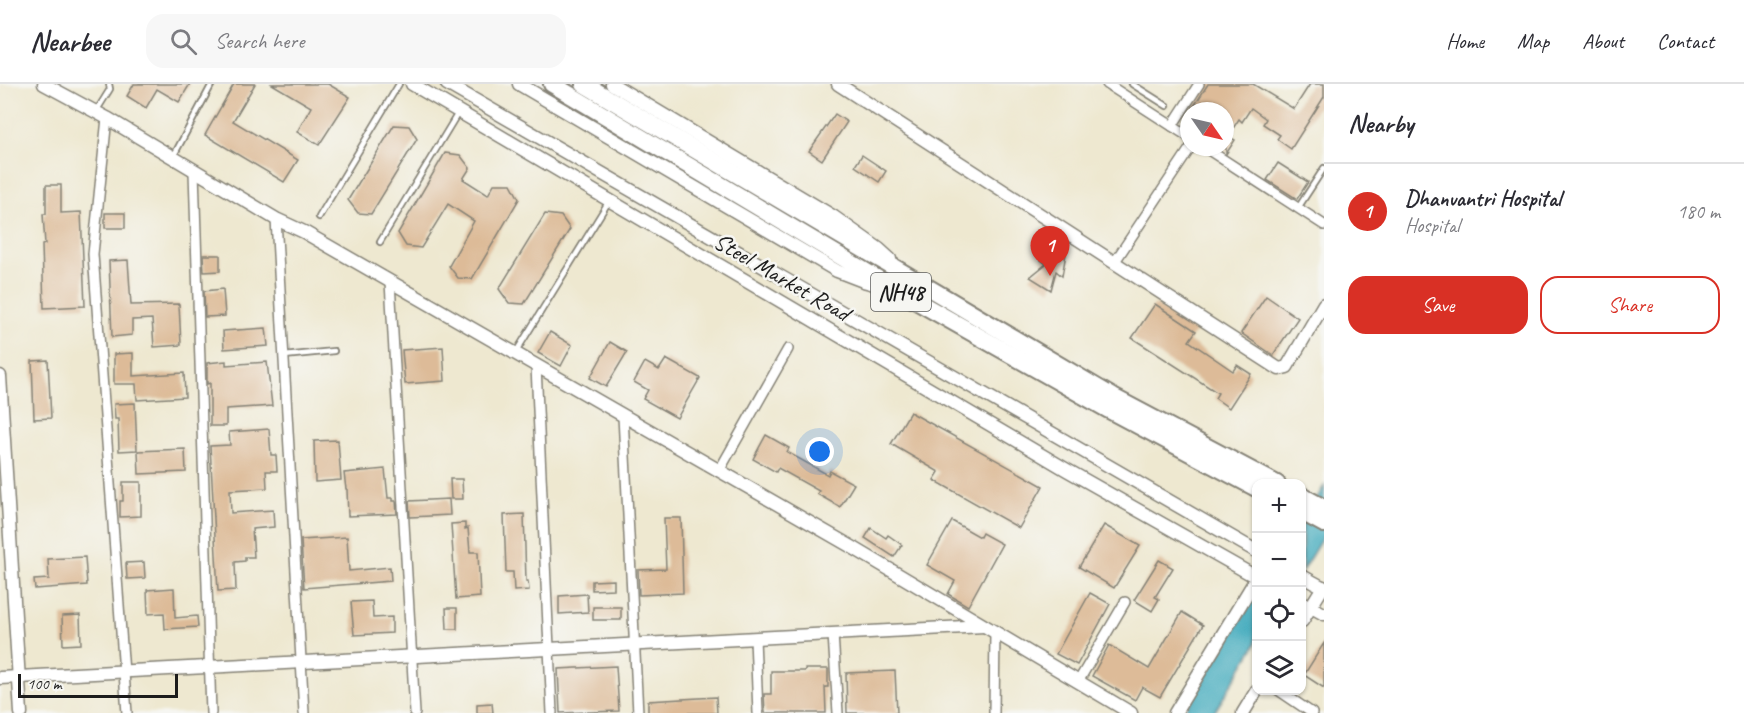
<!DOCTYPE html>
<meta charset="utf-8">
<style>
:root{--surface:#fff;--page:#f7f7f7;--text:#2b2b33;--muted:#7c7c81;--line:#e1e1e2;--accent:#d93025}
body{margin:0;font-family:Caveat,sans-serif;background:var(--page);color:var(--text)}
.controls{position:absolute;right:18px;bottom:18px;display:grid;overflow:hidden;border-radius:12px;box-shadow:0 2px 4px #0004}
.controls button{width:54px;height:54px;display:grid;place-items:center;padding:0;border:0;border-bottom:2px solid var(--line);background:var(--surface);color:var(--text);font:30px sans-serif}
.compass{position:absolute;left:1180px;top:18px;width:54px;height:54px;border-radius:50%;background:var(--surface);box-shadow:0 2px 4px #0004;rotate:124deg}
.scale{position:absolute;left:18px;bottom:15px;width:160px;box-sizing:border-box;padding-left:6px;border:3px solid #1c1c1c;border-top:0;font-size:16px;line-height:21px;white-space:nowrap;color:#1c1c1c;-webkit-text-stroke:4px #f6f6f2;paint-order:stroke}
.you{position:absolute;left:820px;top:368px;width:21px;height:21px;margin:-15px;border:4px solid #fff;border-radius:50%;background:#1a73e8;box-shadow:0 0 0 9px #1a73e833}
.badge{display:grid;place-items:center;width:39px;height:39px;border-radius:50%;background:var(--accent);color:#fff;font-size:20px;font-weight:700}
.pin{position:absolute;translate:-50% -50px;filter:drop-shadow(0 2px 3px #0008)}
.pin::after{content:'';position:absolute;top:32px;width:21px;height:18px;background:inherit;clip-path:polygon(0 0,100% 0,50% 100%)}
.list{margin:0;padding:0;list-style:none}
h2{display:flex;justify-content:space-between;align-items:center;height:78px;margin:0;padding:0 24px;font-size:26px}
h2 small{font-size:20px;font-weight:400;color:var(--muted)}
.list li{display:grid;grid-template-columns:39px 1fr auto;gap:18px;align-items:center;box-sizing:border-box;height:96px;padding:0 24px;border-top:2px solid var(--line)}
.list b{display:block;font-size:22px;white-space:nowrap}
.list p{margin:0;font-size:20px;white-space:nowrap;color:var(--muted)}
.list em{font-size:20px;font-style:normal;color:var(--muted)}
.actions{display:flex;gap:12px;padding:18px 24px}
.actions a{flex:1;padding:14px 0;border:2px solid var(--accent);border-radius:18px;text-align:center;font-size:21px;color:var(--accent)}
.actions .main{background:var(--accent);color:#fff}
.icon{flex:none;width:33px;height:33px;fill:none;stroke:currentColor;stroke-width:2;stroke-linecap:round;stroke-linejoin:round}
.map{position:relative;flex:none;width:1324px;height:629px;overflow:hidden}
header{display:flex;align-items:center;gap:36px;box-sizing:border-box;height:84px;padding:0 30px;background:var(--surface);border-bottom:2px solid var(--line)}
header strong{font-size:28px}
nav{display:flex;gap:33px;margin-inline-start:auto;font-size:21px}
.search{width:420px;height:54px;background:var(--page);display:flex;align-items:center;gap:15px;box-sizing:border-box;padding:0 21px;border-radius:18px;color:var(--muted);font-size:22px}
main{display:flex}
aside{flex:1;background:var(--surface)}
.map>svg:first-child{display:block}
.water{fill:#3ca9bc;stroke:#2c626c;stroke-width:1.5}
.building{fill:#ddbb98}
.lines{fill:none;stroke-linecap:round;stroke-linejoin:round}
.lane-casing{stroke:#858276;stroke-width:8}
.street-casing{stroke:#858276;stroke-width:12}
.secondary-casing{stroke:#858276;stroke-width:15}
.highway-casing{stroke:#858276;stroke-width:20}
.lane{stroke:#fff;stroke-width:4.5}
.street{stroke:#fff;stroke-width:9}
.secondary{stroke:#fff;stroke-width:12}
.highway{stroke:#fff;stroke-width:16}
.labels{text-anchor:middle;stroke-width:5;stroke-linejoin:round;paint-order:stroke}
.shield{fill:#f6f6f2;stroke:#5d5d5c;stroke-width:1.5}
.shield-label{font-size:22px;font-weight:bold;fill:#1c1c1c}
.street-label{font-size:24px;fill:#1c1c1c;stroke:#f6f6f2}
</style>
<header>
<strong>Nearbee</strong>
<div class="search"><svg class="icon" aria-label="search" viewBox="0 0 24 24"><circle cx="10" cy="10" r="6"/><path d="M15 15l6 6"/></svg>Search here</div>
<nav><a>Home</a><a>Map</a><a>About</a><a>Contact</a></nav>
</header>
<main>
<div class="map">
<svg width="1324" height="629" viewBox="0 0 1324 629">
<rect width="100%" height="100%" fill="#f6f6f2"/>
<filter id="ink" filterUnits="userSpaceOnUse"><feTurbulence type="fractalNoise" baseFrequency=".0167" numOctaves="2"/><feDisplacementMap in="SourceGraphic" scale="12" xChannelSelector="R" yChannelSelector="G"/><feConvolveMatrix kernelMatrix="1 2 1 2 8 2 1 2 1" color-interpolation-filters="sRGB"/></filter>
<filter id="wash" filterUnits="userSpaceOnUse"><feTurbulence type="fractalNoise" baseFrequency=".008" numOctaves="4" result="noise"/><feDisplacementMap in="SourceGraphic" scale="24" xChannelSelector="R" yChannelSelector="G"/><feGaussianBlur stdDeviation="1.35" result="paint"/><feColorMatrix in="noise" values="0 0 0 0 0 0 0 0 0 0 0 0 0 0 0 0 0 1.4 0 .05"/><feComposite in="paint" operator="in"/></filter>
<g filter="url(#wash)">
<rect width="100%" height="100%" fill="#eee8d0"/>
<g class="water">
<polygon points="1324,402 1324,451 1302,487 1302,439"/>
<polygon points="1256,511 1256,560 1214,629 1183,629"/>
</g>
<g id="blocks">
<g class="building">
<polygon points="134,0 190,0 179,18 157,5 146,24 127,12"/>
<polygon points="234,0 255,0 233,37 298,76 284,98 205,51"/>
<polygon points="272,0 328,0 350,13 319,61 297,48 311,23"/>
<polygon points="1208,0 1253,0 1294,25 1310,0 1324,0 1324,13 1291,65 1277,55 1280,51 1263,40 1266,35 1251,24 1242,38 1239,35 1228,52 1235,56 1226,70 1225,27 1191,27"/>
<polygon points="835,30 847,38 822,76 809,67"/>
<polygon points="394,41 409,42 417,55 371,130 358,129 348,116"/>
<polygon points="445,69 460,71 470,84 463,95 488,111 494,100 511,100 519,115 472,195 458,194 449,182 474,137 448,120 421,164 406,162 398,149"/>
<polygon points="862,71 886,87 879,98 855,82"/>
<polygon points="1278,79 1308,98 1297,115 1267,96"/>
<polygon points="46,101 61,101 61,129 81,128 85,222 44,224 42,161 45,160 43,130 46,130"/>
<rect x="105" y="129" width="20" height="15"/>
<polygon points="545,130 561,132 570,145 524,220 509,219 499,205"/>
<polygon points="1057,164 1066,170 1062,192 1056,187 1051,206 1030,193 1046,180 1041,176"/>
<polygon points="203,171 220,171 220,187 204,188"/>
<polygon points="128,176 131,221 179,220 181,261 154,263 152,235 132,236 132,251 112,253 109,177"/>
<polygon points="223,205 225,232 205,233 204,207"/>
<polygon points="1266,212 1298,234 1273,271 1241,249"/>
<polygon points="1155,220 1196,247 1189,257 1233,287 1237,281 1251,290 1229,324 1215,314 1218,309 1132,254"/>
<polygon points="266,244 268,262 224,265 223,247"/>
<polygon points="550,248 572,261 561,282 538,269"/>
<polygon points="610,258 627,268 606,303 590,294"/>
<polygon points="443,263 445,297 405,300 402,266"/>
<polygon points="133,269 133,292 184,289 185,313 137,316 136,300 114,300 114,270"/>
<polygon points="666,275 700,294 677,334 643,315 648,306 634,298 645,278 659,286"/>
<polygon points="48,276 51,334 34,335 32,277"/>
<polygon points="226,277 226,281 267,278 272,322 226,325 226,342 210,342 210,299 207,300 207,279"/>
<polygon points="135,319 137,366 119,367 118,335 115,335 114,320"/>
<polygon points="910,328 1043,402 1019,444 934,396 939,388 891,360"/>
<polygon points="269,345 271,371 276,371 277,387 266,387 267,404 230,406 231,429 273,426 274,443 252,445 254,473 245,473 245,477 235,478 236,506 218,507 210,362 230,361 229,348"/>
<polygon points="766,351 789,364 787,368 828,391 830,387 854,400 840,423 817,410 819,407 778,384 776,388 753,375"/>
<polygon points="338,356 341,396 315,398 314,357"/>
<polygon points="185,365 186,388 139,390 138,367"/>
<polygon points="385,385 388,414 393,414 393,417 396,417 397,430 348,432 347,405 346,405 344,389"/>
<polygon points="450,395 462,395 463,415 451,415"/>
<polygon points="123,398 141,398 141,432 120,433 120,417 123,417"/>
<polygon points="449,415 450,431 410,433 409,417"/>
<polygon points="524,430 526,497 528,497 529,506 514,507 513,488 506,488 504,431"/>
<polygon points="664,434 681,434 683,509 639,511 638,486 666,485"/>
<polygon points="952,437 980,453 982,449 1002,460 968,522 948,510 955,497 927,481"/>
<polygon points="465,439 465,445 468,444 470,468 478,468 480,513 456,515 451,440"/>
<polygon points="1104,441 1140,462 1114,504 1079,483"/>
<polygon points="871,444 886,454 888,451 902,461 894,473 865,454"/>
<polygon points="347,453 349,487 390,483 391,497 304,504 301,456"/>
<polygon points="85,473 87,501 35,505 34,496 49,495 48,475"/>
<polygon points="1159,476 1173,484 1155,513 1159,515 1152,527 1134,516"/>
<polygon points="144,478 145,494 127,495 126,479"/>
<polygon points="614,496 614,505 592,506 592,497"/>
<polygon points="174,504 175,534 197,532 198,543 165,545 164,529 148,530 147,506"/>
<polygon points="1090,509 1110,520 1077,581 1056,570"/>
<polygon points="587,510 588,528 559,530 559,512"/>
<polygon points="372,517 373,534 392,533 392,549 354,551 351,518"/>
<rect x="593" y="523" width="28" height="13"/>
<polygon points="446,524 457,524 457,545 447,545"/>
<polygon points="1182,528 1203,541 1160,613 1142,603 1135,616 1092,592 1109,561 1149,585"/>
<polygon points="80,531 81,560 63,561 62,532"/>
<polygon points="1324,559 1324,604 1304,591"/>
<polygon points="616,582 619,627 560,629 558,585"/>
<polygon points="805,585 828,585 828,603 825,603 826,629 765,629 764,610 771,610 771,587 805,587"/>
<polygon points="895,587 897,629 847,629 846,589"/>
<polygon points="716,613 717,629 648,629 648,617"/>
<polygon points="492,619 493,629 477,629 477,620"/>
</g>
</g>
</g>
<g filter="url(#ink)">
<use href="#blocks" fill-opacity="0" stroke="#858276" stroke-width="1.5"/>
<g class="lines">
<g class="lane-casing">
<g id="lane">
<polyline points="1132,0 1167,22"/>
<polyline points="97,26 110,5 109,0"/>
<polyline points="173,73 212,0"/>
<polyline points="1298,124 1324,84"/>
<polyline points="319,133 399,0"/>
<polyline points="380,158 458,29"/>
<polyline points="516,268 609,117"/>
<polyline points="284,272 334,267"/>
</g>
</g>
<g class="street-casing">
<g id="street">
<polyline points="1107,0 1189,53"/>
<polyline points="107,34 93,170 127,629"/>
<polyline points="1172,42 1199,0"/>
<polyline points="1204,63 1324,141"/>
<polyline points="194,87 211,629"/>
<polyline points="276,135 304,629"/>
<polyline points="1114,179 1191,63"/>
<polyline points="390,198 415,629"/>
<polyline points="536,282 552,629"/>
<polyline points="623,332 638,629"/>
<polyline points="719,387 788,265"/>
<polyline points="833,550 838,629"/>
<polyline points="755,554 758,629"/>
<polyline points="1078,598 1125,518"/>
<polyline points="1278,606 1312,629"/>
<polyline points="994,629 995,548"/>
</g>
</g>
<g class="secondary-casing">
<g id="secondary">
<polyline points="44,0 107,34 276,135 304,148 852,463 1131,629"/>
<polyline points="412,0 1067,386 1256,493"/>
<polyline points="447,0 1256,467"/>
<polyline points="519,0 837,187 863,197 882,202"/>
<polyline points="612,0 834,133 879,165 890,175"/>
<polyline points="838,0 1279,285 1287,283 1324,220"/>
<polyline points="0,292 21,629"/>
<polyline points="1302,492 1324,504"/>
<polyline points="1302,518 1324,530"/>
<polyline points="1302,537 1323,503"/>
<polyline points="0,594 984,542"/>
<polyline points="1175,629 1256,495"/>
<polyline points="1243,629 1257,606"/>
</g>
</g>
<g class="highway-casing">
<g id="highway">
<polyline points="552,0 895,205 1109,326 1256,404"/>
<polyline points="584,0 1113,313 1277,400"/>
<polyline points="1302,412 1324,424"/>
<polyline points="1302,428 1324,440"/>
</g>
</g>
<use href="#lane" class="lane"/>
<use href="#street" class="street"/>
<use href="#secondary" class="secondary"/>
<use href="#highway" class="highway"/>
</g>
</g>
<g class="labels">
<rect class="shield" x="871" y="189" width="60" height="38" rx="4.5"/>
<g class="shield-label">
<text x="901" y="216">NH48</text>
</g>
<g class="street-label">
<text transform="translate(782 193) rotate(30)" y="8">Steel Market Road</text>
</g>
</g>
</svg>
<div class="controls">
<button>+</button>
<button>−</button>
<button><svg class="icon" aria-label="locate" viewBox="0 0 24 24"><circle cx="12" cy="12" r="6"/><path d="M12 2v4M12 18v4M2 12h4M18 12h4"/></svg></button>
<button><svg class="icon" aria-label="layers" viewBox="0 0 24 24"><path d="M12 4l9 5-9 5-9-5zM3 14l9 5 9-5"/></svg></button>
</div>
<svg class="compass" viewBox="-18 -18 36 36"><path d="M0-13l5 13h-10z" fill="#e53935"/><path d="M0 13l5-13h-10z" fill="#7c7c81"/></svg>
<div class="scale">100 m</div>
<div class="you"></div>
<div class="pin badge" style="left:1050px;top:192px">1</div>
</div>
<aside>
<h2>Nearby<small></small></h2>
<ul class="list">
<li><span class="badge">1</span><div><b>Dhanvantri Hospital</b><p>Hospital</p></div><em>180 m</em></li>
</ul>
<div class="actions"><a class="main">Save</a><a>Share</a></div>
</aside>
</main>
